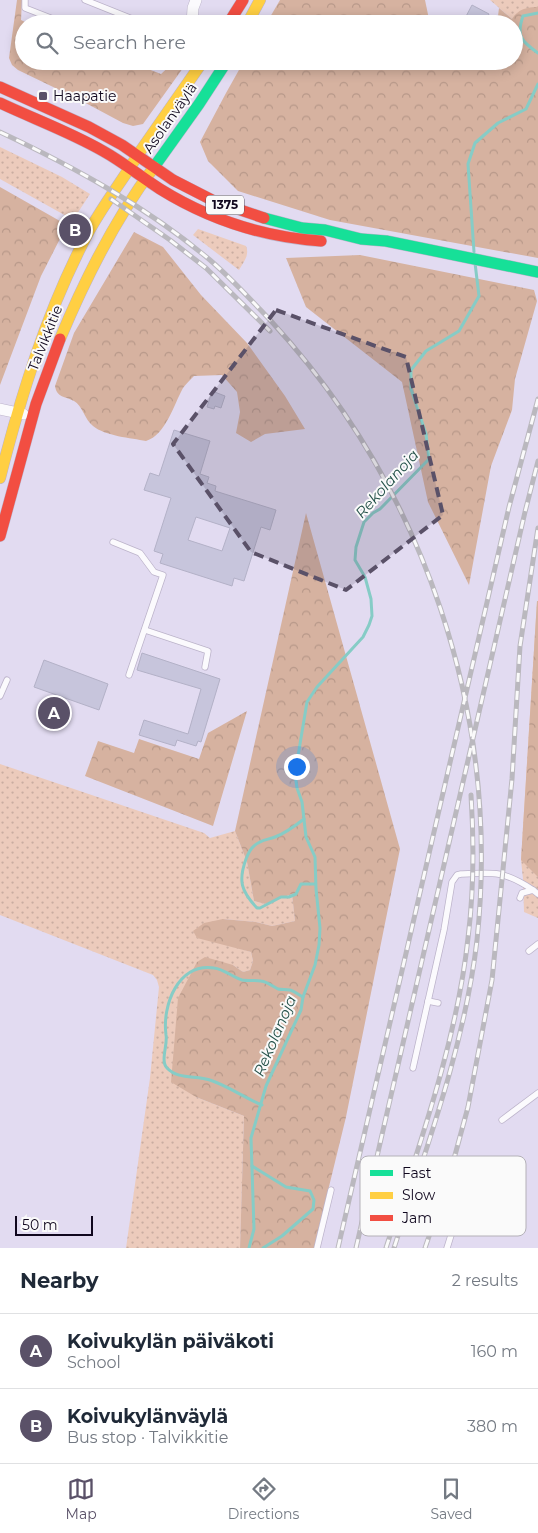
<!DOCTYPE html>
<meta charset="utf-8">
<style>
:root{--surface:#fff;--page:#f2f2f3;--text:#1f2937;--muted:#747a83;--line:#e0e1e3;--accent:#5a5168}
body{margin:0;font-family:Montserrat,sans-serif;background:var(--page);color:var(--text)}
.scale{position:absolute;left:15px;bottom:12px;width:78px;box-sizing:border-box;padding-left:5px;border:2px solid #10071e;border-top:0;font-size:14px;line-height:18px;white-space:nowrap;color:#10071e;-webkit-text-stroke:4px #fafafa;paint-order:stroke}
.you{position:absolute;left:296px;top:766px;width:18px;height:18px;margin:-12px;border:4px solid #fff;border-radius:50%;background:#1a73e8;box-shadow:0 0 0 8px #1a73e833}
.badge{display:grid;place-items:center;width:32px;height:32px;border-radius:50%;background:var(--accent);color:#fff;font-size:16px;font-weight:700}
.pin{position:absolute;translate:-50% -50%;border:2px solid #fff;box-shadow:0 1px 5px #0006}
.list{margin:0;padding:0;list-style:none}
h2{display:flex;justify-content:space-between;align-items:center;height:65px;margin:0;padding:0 20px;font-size:21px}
h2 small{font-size:16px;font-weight:400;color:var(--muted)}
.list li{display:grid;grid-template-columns:32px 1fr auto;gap:15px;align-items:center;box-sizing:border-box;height:75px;padding:0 20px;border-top:1px solid var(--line)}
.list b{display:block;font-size:19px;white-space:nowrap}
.list p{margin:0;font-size:16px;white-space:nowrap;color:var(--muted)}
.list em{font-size:16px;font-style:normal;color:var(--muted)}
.icon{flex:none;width:28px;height:28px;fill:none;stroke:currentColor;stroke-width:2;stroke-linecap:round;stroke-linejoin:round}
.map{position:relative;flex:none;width:538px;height:1248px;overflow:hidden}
.search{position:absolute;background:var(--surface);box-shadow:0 2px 12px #0003;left:15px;right:15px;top:15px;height:55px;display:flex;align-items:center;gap:12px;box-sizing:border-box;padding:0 18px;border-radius:28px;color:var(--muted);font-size:19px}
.sheet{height:215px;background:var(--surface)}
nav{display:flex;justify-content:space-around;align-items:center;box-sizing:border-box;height:70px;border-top:1px solid var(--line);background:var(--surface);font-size:14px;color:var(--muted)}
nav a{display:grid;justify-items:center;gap:2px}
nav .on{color:var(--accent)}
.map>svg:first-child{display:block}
.grass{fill:url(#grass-dots)}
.forest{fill:url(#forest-crowns)}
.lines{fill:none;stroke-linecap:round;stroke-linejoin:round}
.stream{stroke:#86ccc6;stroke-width:3}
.building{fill:#c7c5dc;stroke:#b3b1c7;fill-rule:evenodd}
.lane-casing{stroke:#bcb3ca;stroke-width:7}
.street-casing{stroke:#bcb3ca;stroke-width:12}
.fast-casing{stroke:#bcb3ca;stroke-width:12}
.slow-casing{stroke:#bcb3ca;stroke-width:12}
.jam-casing{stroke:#bcb3ca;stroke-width:12}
.lane{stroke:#fbfafd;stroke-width:5.5}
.street{stroke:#fbfafd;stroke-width:11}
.fast{stroke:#16e098;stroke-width:11}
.slow{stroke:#ffcf43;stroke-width:11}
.jam{stroke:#f24e42;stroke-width:11}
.rail-casing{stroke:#bab8be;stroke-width:5}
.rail{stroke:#fafafa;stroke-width:3;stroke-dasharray:9;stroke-linecap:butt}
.marked{fill:#5a5168;fill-opacity:0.2;stroke:#5a5168;stroke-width:4;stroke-dasharray:10 6;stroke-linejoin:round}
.poi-dot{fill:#5a5168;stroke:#fafafa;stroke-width:2}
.labels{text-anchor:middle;stroke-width:4;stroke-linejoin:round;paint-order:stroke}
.shield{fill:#fafafa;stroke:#565060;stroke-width:1}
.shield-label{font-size:12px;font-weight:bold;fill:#10071e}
.poi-label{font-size:14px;fill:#10071e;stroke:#fafafa;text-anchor:start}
.street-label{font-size:14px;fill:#10071e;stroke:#fafafa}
.water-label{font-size:15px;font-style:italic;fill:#245149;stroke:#fafafa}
.key{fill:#fafafa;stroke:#b4b1b8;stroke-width:1}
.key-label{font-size:14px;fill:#10071e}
</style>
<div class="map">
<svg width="538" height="1248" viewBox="0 0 538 1248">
<defs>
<pattern id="grass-dots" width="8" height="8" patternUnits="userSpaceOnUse" patternTransform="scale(1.25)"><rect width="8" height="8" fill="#eccbbc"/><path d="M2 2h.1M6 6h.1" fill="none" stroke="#c9ada1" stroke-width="1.8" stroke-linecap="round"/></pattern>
<pattern id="forest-crowns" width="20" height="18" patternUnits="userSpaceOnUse" patternTransform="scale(1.25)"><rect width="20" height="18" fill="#d6b2a0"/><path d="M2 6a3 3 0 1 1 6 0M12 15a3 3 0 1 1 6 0" fill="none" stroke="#b79889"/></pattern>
</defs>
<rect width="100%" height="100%" fill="#e2dbf1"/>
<g class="grass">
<polygon points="490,0 538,0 538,7 534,7 512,19"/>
<polygon points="0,147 62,177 90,194 75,217 73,218 68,217 0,179"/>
<path d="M198 229 246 246C250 255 243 263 239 270L193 235Z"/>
<polygon points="537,601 538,601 538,918 524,912 523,879 521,860"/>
<polygon points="0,764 204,833 210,838 235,831 247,862 254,901 265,904 292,894 295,921 272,926 256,922 223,919 235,947 251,952 253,961 250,970 243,972 233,965 196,1097 244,1116 240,1248 126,1248 150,1078 159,987 157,980 153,975 0,915"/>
</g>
<g class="forest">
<polygon points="17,0 22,0 21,20 29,24 24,24 24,61 127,61 161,74 175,61 188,61 143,124 133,126 123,123 80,100 18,70 12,65 9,58"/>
<polygon points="280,0 425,0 430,24 266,24"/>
<path d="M538 7V258L330 220 238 191 208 161 200 142 226 93 244 61H514V24H497L499 8 512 19C518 9 527 7 538 7Z"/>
<polygon points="0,187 67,225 41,276 0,385"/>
<path d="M134 232 163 247 201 295 247 343 285 396 305 429 265 434 251 442 236 433 240 412 237 392 222 375 194 376C190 380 186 384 183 388 174 404 166 435 146 441 131 438 105 436 93 426 85 420 82 405 74 401 65 396 57 398 55 386L74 333Z"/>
<polygon points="360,255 534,290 537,301 515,379 512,410 491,466 469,585 428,502 402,382 306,307 286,258"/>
<polygon points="306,513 400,849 346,1117 314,1248 240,1248 244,1116 196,1097 171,1082 178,998 197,962 205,957 233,965 243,972 250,970 253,961 251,952 197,938 193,931 204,923 223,919 256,922 272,926 295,921 292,894 265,904 254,901 247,862 235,831"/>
<polygon points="537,601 538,601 538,877 521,860"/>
<polygon points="247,711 213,826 85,776 98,741 134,753 139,739 199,759 208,733"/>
</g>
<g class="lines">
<g class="stream">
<path d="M538 13 523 16C516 36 521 41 538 53"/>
<polyline points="474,252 468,164 475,143 498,123 526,109 538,84"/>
<path d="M304 819C295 826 286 833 275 837 267 840 260 840 254 846 250 849 248 854 246 859 238 881 241 891 257 908H260L281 897H289L296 894 301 884H315"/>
<path d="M262 1105C245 1098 226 1085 210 1080 196 1075 178 1080 167 1068 160 1061 168 1044 166 1035 162 1005 178 963 214 968 224 969 232 977 242 980 248 981 255 980 261 981 268 982 272 986 278 989 282 990 286 989 290 990 294 991 299 995 303 997"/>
<polyline points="252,1166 286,1187 310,1191 314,1200 313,1209 282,1236 263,1248"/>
<polyline points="249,1248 254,1229 251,1138 266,1086 301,1010 303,997 315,965 319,945 320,928 316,889 315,857 306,837 302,802 297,788 295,774 307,702 317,687 363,637 369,625 372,616 371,599 365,577 355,560 356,547 364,522 373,513 380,509 429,459 426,434 411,389 411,370 426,351 459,331 479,296 475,263"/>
</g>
</g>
<g class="building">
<polygon points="472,5 489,14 487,18 498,24 462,24"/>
<polygon points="212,391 225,396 221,408 215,406 214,409 207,407"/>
<path d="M174 430 210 441 200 474 209 477 207 483 216 486 215 491 276 510 270 530 261 527 244 581 234 578 232 586 160 563 163 554 154 551 171 498 144 490 150 473 159 476ZM196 517 230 528 222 551 188 540Z"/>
<polygon points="142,653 220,679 201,742 198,741 196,746 177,740 175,746 139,735 144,720 188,734 201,689 137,670"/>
<polygon points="44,660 108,684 99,710 34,687"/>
</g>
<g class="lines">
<g class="lane-casing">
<g id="lane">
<polyline points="25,0 25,8 66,24"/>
<polyline points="85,0 145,24"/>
<polyline points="113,542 140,553 154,572 163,575 129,675"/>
<polyline points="145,630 208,651 205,667"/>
<polyline points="0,696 7,680"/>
<polyline points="520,898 522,893 533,890 538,894"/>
<polyline points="529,951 538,944"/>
<polyline points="428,1001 438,1003"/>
<path d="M413 1068 444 930 452 882 457 875 461 874C494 872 505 871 533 890"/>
<polyline points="502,1120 538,1093"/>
<polyline points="317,1248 331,1190"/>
<polyline points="447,1248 452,1232 456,1227"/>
</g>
</g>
<g class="street-casing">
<g id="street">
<polyline points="192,24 193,8 196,0"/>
<polyline points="0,409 23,414"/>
</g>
</g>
<g class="fast-casing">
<g id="fast">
<polyline points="154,167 199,104 227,61"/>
<polyline points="264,218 302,228 325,230 361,239 386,241 538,272"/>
</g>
</g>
<g class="slow-casing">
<g id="slow">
<polyline points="247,24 260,0"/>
<polyline points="137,156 203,61"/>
<path d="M60 339C85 279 115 219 154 167"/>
<path d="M0 478C21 395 47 311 87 235 101 208 120 184 136 158"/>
</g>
</g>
<g class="jam-casing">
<g id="jam">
<polyline points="228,24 243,0"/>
<polyline points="0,87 89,127 122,145 173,180 214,201 264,218"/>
<path d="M0 103C34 119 70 132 103 151 123 162 141 177 160 189 210 220 263 237 321 241"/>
<polyline points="0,536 36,404 60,339"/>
</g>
</g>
<use href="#lane" class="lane"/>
<use href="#street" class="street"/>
<use href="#fast" class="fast"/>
<use href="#slow" class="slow"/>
<use href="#jam" class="jam"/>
<g class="rail-casing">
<g id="rail">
<path d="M0 132C74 167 147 207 210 260 232 279 251 300 271 321 424 487 501 715 477 940 465 1044 426 1149 394 1248"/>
<polyline points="111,199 170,240 206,268 270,331"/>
<polyline points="338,1248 509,507 538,399"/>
<polyline points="356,1248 525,512 538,461"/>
<path d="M386 1248C418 1149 457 1041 468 938 474 890 474 842 471 795"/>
<polyline points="425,1248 448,1181 468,1107 492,980 512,779 520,646 538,528"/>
</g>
</g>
<use href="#rail" class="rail"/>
</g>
<path class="marked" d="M276 310 406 357 443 515 346 590 251 552 173 444Z"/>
<rect class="poi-dot" x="38" y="91" width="10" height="10" rx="2.5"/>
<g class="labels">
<rect class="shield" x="206" y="195.5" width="38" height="19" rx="4"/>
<g class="shield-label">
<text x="225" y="209">1375</text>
</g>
<g class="poi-label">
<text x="53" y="101">Haapatie</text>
</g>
<g class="street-label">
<text transform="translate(170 118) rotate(-55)" y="5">Asolanväylä</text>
<text transform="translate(45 338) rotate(-68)" y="5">Talvikkitie</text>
</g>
<g class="water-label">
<text transform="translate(387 484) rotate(-48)" y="5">Rekolanoja</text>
<text transform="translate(275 1036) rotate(-67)" y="5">Rekolanoja</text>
</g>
</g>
<rect x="360" y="1156" width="166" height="80" rx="8" class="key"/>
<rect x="370" y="1170" width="23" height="6" fill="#16e098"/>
<rect x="370" y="1192" width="23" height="7" fill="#ffcf43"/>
<rect x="370" y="1215" width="23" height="6" fill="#f24e42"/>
<g class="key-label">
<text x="402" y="1178">Fast</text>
<text x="402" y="1200">Slow</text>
<text x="402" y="1223">Jam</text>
</g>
</svg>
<div class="scale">50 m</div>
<div class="you"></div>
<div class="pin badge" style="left:54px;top:713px">A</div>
<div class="pin badge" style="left:75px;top:230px">B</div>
<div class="search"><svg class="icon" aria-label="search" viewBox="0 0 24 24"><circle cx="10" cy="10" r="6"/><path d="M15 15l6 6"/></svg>Search here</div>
</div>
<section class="sheet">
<h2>Nearby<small>2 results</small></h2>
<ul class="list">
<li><span class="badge">A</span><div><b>Koivukylän päiväkoti</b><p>School</p></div><em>160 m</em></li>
<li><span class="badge">B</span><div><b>Koivukylänväylä</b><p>Bus stop · Talvikkitie</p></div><em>380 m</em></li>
</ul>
</section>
<nav>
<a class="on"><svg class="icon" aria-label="map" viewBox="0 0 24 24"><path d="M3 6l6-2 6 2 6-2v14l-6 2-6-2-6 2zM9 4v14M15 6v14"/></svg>Map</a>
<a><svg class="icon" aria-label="directions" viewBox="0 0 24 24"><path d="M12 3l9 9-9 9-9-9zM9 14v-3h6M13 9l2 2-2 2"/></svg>Directions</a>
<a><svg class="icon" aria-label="saved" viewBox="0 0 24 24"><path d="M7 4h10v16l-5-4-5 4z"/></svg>Saved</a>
</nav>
